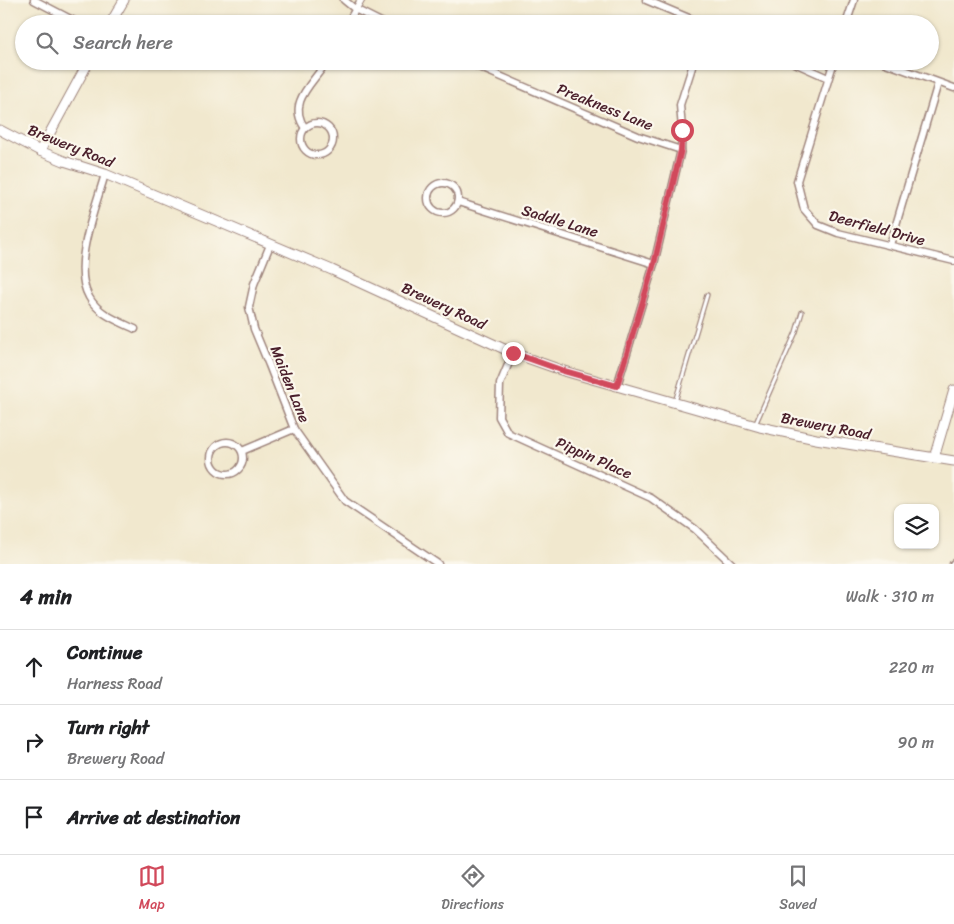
<!DOCTYPE html>
<meta charset="utf-8">
<style>
:root{--surface:#fff;--page:#f2f2f2;--text:#202124;--muted:#757577;--line:#e0e0e0;--accent:#d1495b}
body{margin:0;font-family:Sriracha,sans-serif;background:var(--page);color:var(--text)}
.controls{position:absolute;right:15px;bottom:15px;display:grid;overflow:hidden;border-radius:10px;box-shadow:0 1px 4px #0004}
.controls button{width:45px;height:45px;display:grid;place-items:center;padding:0;border:0;border-bottom:1px solid var(--line);background:var(--surface);color:var(--text);font:25px sans-serif}
.stop{position:absolute;width:15px;height:15px;margin:-11px;border:4px solid #d1495b;border-radius:50%;background:#fff}
.stop.end{background:#d1495b;border-color:#fff;box-shadow:0 1px 5px #0008}
.list{margin:0;padding:0;list-style:none}
h2{display:flex;justify-content:space-between;align-items:center;height:65px;margin:0;padding:0 20px;font-size:21px}
h2 small{font-size:16px;font-weight:400;color:var(--muted)}
.list li{display:grid;grid-template-columns:32px 1fr auto;gap:15px;align-items:center;box-sizing:border-box;height:75px;padding:0 20px;border-top:1px solid var(--line)}
.list b{display:block;font-size:19px;white-space:nowrap}
.list p{margin:0;font-size:16px;white-space:nowrap;color:var(--muted)}
.list em{font-size:16px;font-style:normal;color:var(--muted)}
.icon{flex:none;width:28px;height:28px;fill:none;stroke:currentColor;stroke-width:2;stroke-linecap:round;stroke-linejoin:round}
.map{position:relative;flex:none;width:954px;height:564px;overflow:hidden}
.search{position:absolute;background:var(--surface);box-shadow:0 1px 4px #0004;left:15px;right:15px;top:15px;height:55px;display:flex;align-items:center;gap:12px;box-sizing:border-box;padding:0 18px;border-radius:28px;color:var(--muted);font-size:19px}
.sheet{height:290px;background:var(--surface)}
nav{display:flex;justify-content:space-around;align-items:center;box-sizing:border-box;height:70px;border-top:1px solid var(--line);background:var(--surface);font-size:14px;color:var(--muted)}
nav a{display:grid;justify-items:center;gap:2px}
nav .on{color:var(--accent)}
.map>svg:first-child{display:block}
.lines{fill:none;stroke-linecap:round;stroke-linejoin:round}
.service-casing{stroke:#9e847c;stroke-width:5.5}
.minor-casing{stroke:#9e847c;stroke-width:9}
.tertiary-casing{stroke:#9e847c;stroke-width:11}
.service{stroke:#fff;stroke-width:3}
.minor{stroke:#fff;stroke-width:6}
.tertiary{stroke:#fff;stroke-width:9}
.route{stroke:#d1495b;stroke-width:6}
.labels{text-anchor:middle;stroke-width:4.5;stroke-linejoin:round;paint-order:stroke}
.street-label{font-size:15px;fill:#4a1f2b;stroke:#fbf7ec}
</style>
<div class="map">
<svg width="954" height="564" viewBox="0 0 954 564">
<rect width="100%" height="100%" fill="#fbf7ec"/>
<filter id="ink" filterUnits="userSpaceOnUse"><feTurbulence type="fractalNoise" baseFrequency=".02" numOctaves="2"/><feDisplacementMap in="SourceGraphic" scale="10" xChannelSelector="R" yChannelSelector="G"/><feConvolveMatrix kernelMatrix="1 2 1 2 8 2 1 2 1" color-interpolation-filters="sRGB"/></filter>
<filter id="wash" filterUnits="userSpaceOnUse"><feTurbulence type="fractalNoise" baseFrequency=".0096" numOctaves="4" result="noise"/><feDisplacementMap in="SourceGraphic" scale="20" xChannelSelector="R" yChannelSelector="G"/><feGaussianBlur stdDeviation="1.12" result="paint"/><feColorMatrix in="noise" values="0 0 0 0 0 0 0 0 0 0 0 0 0 0 0 0 0 1.4 0 .05"/><feComposite in="paint" operator="in"/></filter>
<g filter="url(#wash)">
<rect width="100%" height="100%" fill="#f1e8ce"/>
</g>
<g filter="url(#ink)">
<g class="lines">
<g class="service-casing">
<g id="service">
<polyline points="675,402 707,295"/>
<polyline points="755,425 796,332 802,312"/>
</g>
</g>
<g class="minor-casing">
<g id="minor">
<polyline points="34,0 80,24"/>
<polyline points="344,0 355,9 385,24"/>
<polyline points="646,0 703,24"/>
<polyline points="347,24 361,0"/>
<polyline points="846,24 854,0"/>
<polyline points="156,61 169,63 183,61"/>
<polyline points="465,61 638,136 681,150"/>
<polyline points="790,61 828,78"/>
<polyline points="834,61 797,181 804,209 818,225 838,233 954,261"/>
<polyline points="880,61 954,88"/>
<circle cx="317" cy="139" r="16"/>
<path d="M305 128C286 102 314 83 327 61"/>
<path d="M105 174C96 207 71 266 89 297 98 314 118 321 135 329"/>
<circle cx="443" cy="198" r="15"/>
<polyline points="458,202 654,264"/>
<polyline points="270,245 254,284 249,307 254,329 269,365 294,429 345,501 438,564"/>
<polyline points="890,245 938,83"/>
<polyline points="513,353 500,384 499,417 508,433 651,498 695,529 732,564"/>
<polyline points="617,386 654,264 681,150 682,129 680,105 694,61"/>
<circle cx="227" cy="458" r="16"/>
<polyline points="242,451 294,429"/>
<polyline points="953,564 954,563"/>
</g>
</g>
<g class="tertiary-casing">
<g id="tertiary">
<polyline points="110,24 124,0"/>
<polyline points="0,130 40,151 64,161 105,174 332,270 513,353 564,371 760,427 816,439 954,461"/>
<polyline points="40,151 89,61"/>
<polyline points="934,458 954,390"/>
</g>
</g>
<use href="#service" class="service"/>
<use href="#minor" class="minor"/>
<use href="#tertiary" class="tertiary"/>
</g>
</g>
<g class="lines" filter="url(#ink)">
<polyline class="route" points="513,353 564,371 617,386 654,264 681,150 682,130"/>
</g>
<g class="labels">
<g class="street-label">
<text transform="translate(605 107) rotate(22)" y="5">Preakness Lane</text>
<text transform="translate(71 146) rotate(22)" y="5">Brewery Road</text>
<text transform="translate(560 221) rotate(17)" y="5">Saddle Lane</text>
<text transform="translate(877 228) rotate(15)" y="5">Deerfield Drive</text>
<text transform="translate(444 306) rotate(25)" y="5">Brewery Road</text>
<text transform="translate(290 384) rotate(68)" y="5">Maiden Lane</text>
<text transform="translate(826 426) rotate(11)" y="5">Brewery Road</text>
<text transform="translate(594 458) rotate(24)" y="5">Pippin Place</text>
</g>
</g>
</svg>
<div class="controls">
<button><svg class="icon" aria-label="layers" viewBox="0 0 24 24"><path d="M12 4l9 5-9 5-9-5zM3 14l9 5 9-5"/></svg></button>
</div>
<div class="stop" style="left:682px;top:130px"></div>
<div class="stop end" style="left:513px;top:353px"></div>
<div class="search"><svg class="icon" aria-label="search" viewBox="0 0 24 24"><circle cx="10" cy="10" r="6"/><path d="M15 15l6 6"/></svg>Search here</div>
</div>
<section class="sheet">
<h2>4 min<small>Walk · 310 m</small></h2>
<ul class="list">
<li><svg class="icon" aria-label="ahead" viewBox="0 0 24 24"><path d="M12 20V5M6 11l6-6 6 6"/></svg><div><b>Continue</b><p>Harness Road</p></div><em>220 m</em></li>
<li><svg class="icon" aria-label="right" viewBox="0 0 24 24"><path d="M7 20v-9h11M14 6l5 5-5 5"/></svg><div><b>Turn right</b><p>Brewery Road</p></div><em>90 m</em></li>
<li><svg class="icon" aria-label="arrive" viewBox="0 0 24 24"><path d="M6 21V4h12l-3 4 3 4H6"/></svg><div><b>Arrive at destination</b></div></li>
</ul>
</section>
<nav>
<a class="on"><svg class="icon" aria-label="map" viewBox="0 0 24 24"><path d="M3 6l6-2 6 2 6-2v14l-6 2-6-2-6 2zM9 4v14M15 6v14"/></svg>Map</a>
<a><svg class="icon" aria-label="directions" viewBox="0 0 24 24"><path d="M12 3l9 9-9 9-9-9zM9 14v-3h6M13 9l2 2-2 2"/></svg>Directions</a>
<a><svg class="icon" aria-label="saved" viewBox="0 0 24 24"><path d="M7 4h10v16l-5-4-5 4z"/></svg>Saved</a>
</nav>
